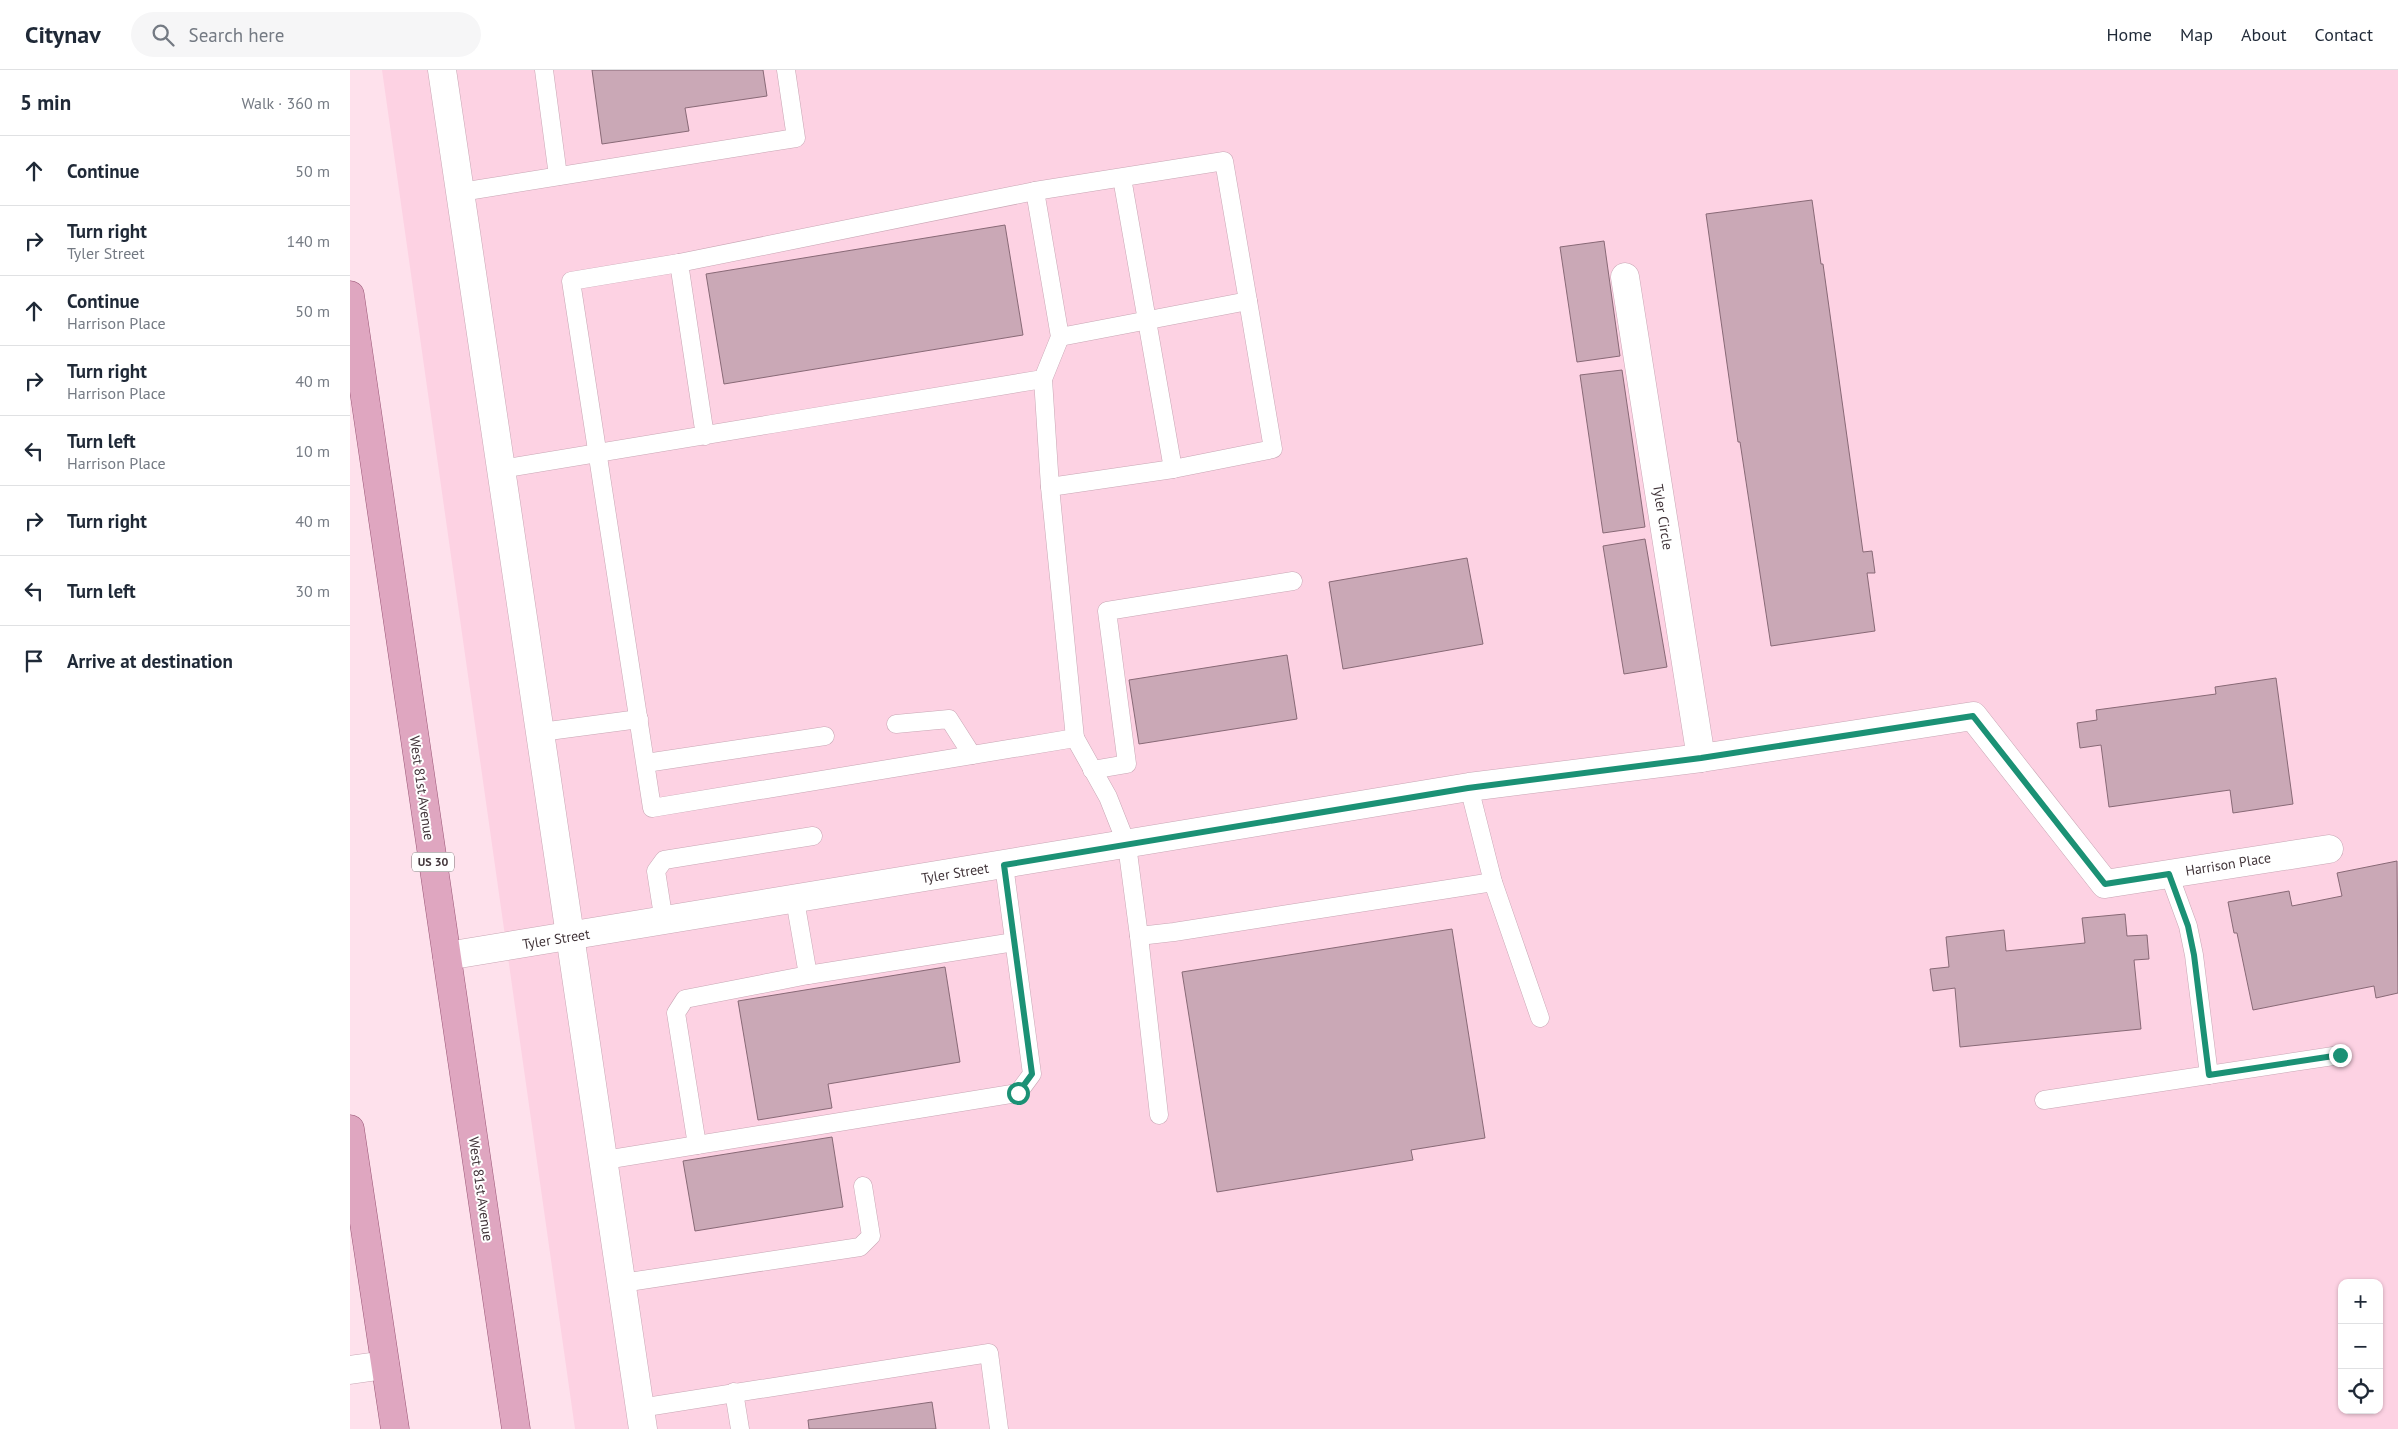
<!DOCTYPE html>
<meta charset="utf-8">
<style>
:root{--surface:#fff;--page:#f6f6f7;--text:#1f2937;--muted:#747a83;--line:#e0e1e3}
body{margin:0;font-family:"PT Sans",sans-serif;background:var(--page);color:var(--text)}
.controls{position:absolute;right:15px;bottom:15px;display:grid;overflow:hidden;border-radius:10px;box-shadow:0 1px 4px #0004}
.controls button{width:45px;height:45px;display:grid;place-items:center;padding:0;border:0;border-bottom:1px solid var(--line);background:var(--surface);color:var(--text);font:25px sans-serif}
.stop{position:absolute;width:15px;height:15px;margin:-11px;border:4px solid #1b9175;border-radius:50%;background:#fff}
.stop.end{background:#1b9175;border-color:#fff;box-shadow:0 1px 5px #0008}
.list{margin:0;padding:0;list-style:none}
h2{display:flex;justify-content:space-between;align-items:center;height:65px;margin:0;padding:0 20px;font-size:21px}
h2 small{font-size:16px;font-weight:400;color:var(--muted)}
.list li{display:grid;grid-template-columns:32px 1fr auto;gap:15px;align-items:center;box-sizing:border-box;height:70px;padding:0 20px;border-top:1px solid var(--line)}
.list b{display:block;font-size:19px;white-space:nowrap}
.list p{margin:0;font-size:16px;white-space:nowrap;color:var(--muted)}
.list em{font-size:16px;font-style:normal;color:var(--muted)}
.icon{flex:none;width:28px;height:28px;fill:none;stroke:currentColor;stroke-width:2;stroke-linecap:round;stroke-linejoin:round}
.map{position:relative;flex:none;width:2048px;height:1359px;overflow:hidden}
header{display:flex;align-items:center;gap:30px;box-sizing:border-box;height:70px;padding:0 25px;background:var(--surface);border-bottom:1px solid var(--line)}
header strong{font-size:24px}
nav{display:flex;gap:28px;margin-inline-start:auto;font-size:18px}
.search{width:350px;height:45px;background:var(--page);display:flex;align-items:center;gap:12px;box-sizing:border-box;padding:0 18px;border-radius:28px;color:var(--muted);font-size:19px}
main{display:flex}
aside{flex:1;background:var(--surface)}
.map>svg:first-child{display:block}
.built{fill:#fdd2e3;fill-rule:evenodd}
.building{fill:#caa8b6;stroke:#886976}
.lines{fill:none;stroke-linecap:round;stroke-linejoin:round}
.lane-casing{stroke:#c8a6b4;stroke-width:19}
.street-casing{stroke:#c8a6b4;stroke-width:29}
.primary-casing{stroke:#9a5776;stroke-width:29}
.lane{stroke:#fff;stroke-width:18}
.street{stroke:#fff;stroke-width:28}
.primary{stroke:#dfa6c0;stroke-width:28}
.route{stroke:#1b9175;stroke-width:6}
.labels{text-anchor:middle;stroke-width:4;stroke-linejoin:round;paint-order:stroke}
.shield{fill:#fff;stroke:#7b7275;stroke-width:1}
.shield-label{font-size:12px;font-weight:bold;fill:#42353a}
.street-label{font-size:14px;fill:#42353a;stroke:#fff}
</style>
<header>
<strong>Citynav</strong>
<div class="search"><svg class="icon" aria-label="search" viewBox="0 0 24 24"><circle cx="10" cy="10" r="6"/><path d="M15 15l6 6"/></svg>Search here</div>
<nav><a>Home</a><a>Map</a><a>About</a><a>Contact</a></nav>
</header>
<main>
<aside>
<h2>5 min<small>Walk · 360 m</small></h2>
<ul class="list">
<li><svg class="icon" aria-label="ahead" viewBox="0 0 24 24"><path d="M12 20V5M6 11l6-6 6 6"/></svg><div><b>Continue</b></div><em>50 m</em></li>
<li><svg class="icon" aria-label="right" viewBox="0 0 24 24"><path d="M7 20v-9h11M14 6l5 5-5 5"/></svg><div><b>Turn right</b><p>Tyler Street</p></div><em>140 m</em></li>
<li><svg class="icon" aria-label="ahead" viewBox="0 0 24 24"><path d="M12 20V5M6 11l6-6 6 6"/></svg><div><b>Continue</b><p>Harrison Place</p></div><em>50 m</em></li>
<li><svg class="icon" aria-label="right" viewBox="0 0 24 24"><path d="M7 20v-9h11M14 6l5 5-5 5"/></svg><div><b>Turn right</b><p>Harrison Place</p></div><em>40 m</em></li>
<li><svg class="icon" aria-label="left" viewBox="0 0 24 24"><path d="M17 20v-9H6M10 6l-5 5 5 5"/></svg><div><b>Turn left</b><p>Harrison Place</p></div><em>10 m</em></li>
<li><svg class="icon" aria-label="right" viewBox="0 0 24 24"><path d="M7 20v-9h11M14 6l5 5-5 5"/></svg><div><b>Turn right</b></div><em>40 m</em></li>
<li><svg class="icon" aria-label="left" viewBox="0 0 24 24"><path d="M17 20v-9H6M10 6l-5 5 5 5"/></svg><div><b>Turn left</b></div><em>30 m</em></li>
<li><svg class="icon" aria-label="arrive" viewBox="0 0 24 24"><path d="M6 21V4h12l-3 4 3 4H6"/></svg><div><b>Arrive at destination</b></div></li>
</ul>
</aside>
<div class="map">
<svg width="2048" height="1359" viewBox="0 0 2048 1359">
<rect width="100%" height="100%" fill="#fee1ec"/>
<path class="built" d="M32 0H2048V1359H225ZM1992 1213H2029V1340H1992Z"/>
<g class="building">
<polygon points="242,0 413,0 417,26 335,38 339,61 252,74"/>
<polygon points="1462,130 1471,194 1473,194 1513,482 1522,481 1525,503 1517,503 1525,561 1421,576 1390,372 1388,372 1356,144"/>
<polygon points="655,155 673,265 374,314 356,204"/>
<polygon points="1254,171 1270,286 1227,292 1210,177"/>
<polygon points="1272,300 1295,457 1253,463 1230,305"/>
<polygon points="1295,469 1317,597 1274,604 1253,476"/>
<polygon points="1117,488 1133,574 993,599 979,512"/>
<polygon points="937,585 947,649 789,674 779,610"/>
<polygon points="1926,608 1943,734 1883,743 1880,720 1759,737 1751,675 1730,678 1727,653 1747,650 1746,640 1866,624 1865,617"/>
<polygon points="2047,791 2048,923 2026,928 2024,916 1903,940 1887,863 1884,863 1878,832 1939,821 1942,836 1992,826 1987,803"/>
<polygon points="1775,844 1777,866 1797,865 1799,889 1784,890 1791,959 1610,977 1605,918 1583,921 1580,899 1599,897 1596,867 1654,860 1656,881 1735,873 1732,848"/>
<polygon points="1102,859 1135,1068 1061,1080 1063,1090 867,1122 832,902"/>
<polygon points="595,897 610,992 478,1014 482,1038 408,1050 388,931"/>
<polygon points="482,1067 493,1137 345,1161 333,1091"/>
<polygon points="582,1332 586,1359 459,1359 458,1350"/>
</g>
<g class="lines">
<g class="lane-casing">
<g id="lane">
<polyline points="194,0 208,106"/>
<polyline points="772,108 823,399 923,379 898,231"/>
<polyline points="685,121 874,91 898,231 710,267"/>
<polyline points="111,122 446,68 436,0"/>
<polyline points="329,193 221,211 302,738 725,668 700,417 693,309"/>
<path d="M151 399C332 369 512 339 693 309L710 267 685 121 329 193 355 366"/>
<polyline points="700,417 823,399"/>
<polyline points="546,654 599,649 622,685"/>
<polyline points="191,662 289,649"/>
<polyline points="725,668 758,727 777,775 789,866 824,862 1143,812"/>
<polyline points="296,693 475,666"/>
<polyline points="742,700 777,694 757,541 943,511"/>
<polyline points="1119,717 1143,812 1190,948"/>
<polyline points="1819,804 1838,856 1844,885 1859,1005"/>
<polyline points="445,830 458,905"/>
<polyline points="314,852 306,801 314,790 463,766"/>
<polyline points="789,866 809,1045"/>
<polyline points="1694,1030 1990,985"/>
<polyline points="347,1075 326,943 335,929 458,905 664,872"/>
<polyline points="255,1090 668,1023 682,1004 654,795"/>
<polyline points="272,1213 510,1177 521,1166 513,1116"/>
<polyline points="384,1322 390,1359"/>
<polyline points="290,1338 639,1283 649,1359"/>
</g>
</g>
<g class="street-casing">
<g id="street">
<polyline points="92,0 293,1359"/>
<polyline points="1275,207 1351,688"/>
<polyline points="97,886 1119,717 1351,688 1623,646 1755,814 1979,779"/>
<polyline points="0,1300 35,1295"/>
</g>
</g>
<g class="primary-casing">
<g id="primary">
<polyline points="0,225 166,1359"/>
<polyline points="0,1059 45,1359"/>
</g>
</g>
<use href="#lane" class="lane"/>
<use href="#street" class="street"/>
<use href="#primary" class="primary"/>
</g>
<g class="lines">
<polyline class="route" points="668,1023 682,1004 654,795 1118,718 1351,688 1623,646 1755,814 1819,804 1838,856 1844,885 1859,1005 1990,985"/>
</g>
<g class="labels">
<rect class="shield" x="62" y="782.5" width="42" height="19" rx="4"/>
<g class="shield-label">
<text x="83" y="796">US 30</text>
</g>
<g class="street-label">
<text transform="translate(1313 447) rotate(81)" y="5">Tyler Circle</text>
<text transform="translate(72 718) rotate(82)" y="5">West 81st Avenue</text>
<text transform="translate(1878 794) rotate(-9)" y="5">Harrison Place</text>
<text transform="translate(605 803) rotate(-9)" y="5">Tyler Street</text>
<text transform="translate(206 869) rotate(-9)" y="5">Tyler Street</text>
<text transform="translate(131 1119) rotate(82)" y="5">West 81st Avenue</text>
</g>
</g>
</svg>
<div class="controls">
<button>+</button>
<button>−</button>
<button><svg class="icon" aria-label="locate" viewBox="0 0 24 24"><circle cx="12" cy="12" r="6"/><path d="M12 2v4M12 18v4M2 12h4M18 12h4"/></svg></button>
</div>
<div class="stop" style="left:668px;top:1023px"></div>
<div class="stop end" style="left:1990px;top:985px"></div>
</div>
</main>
